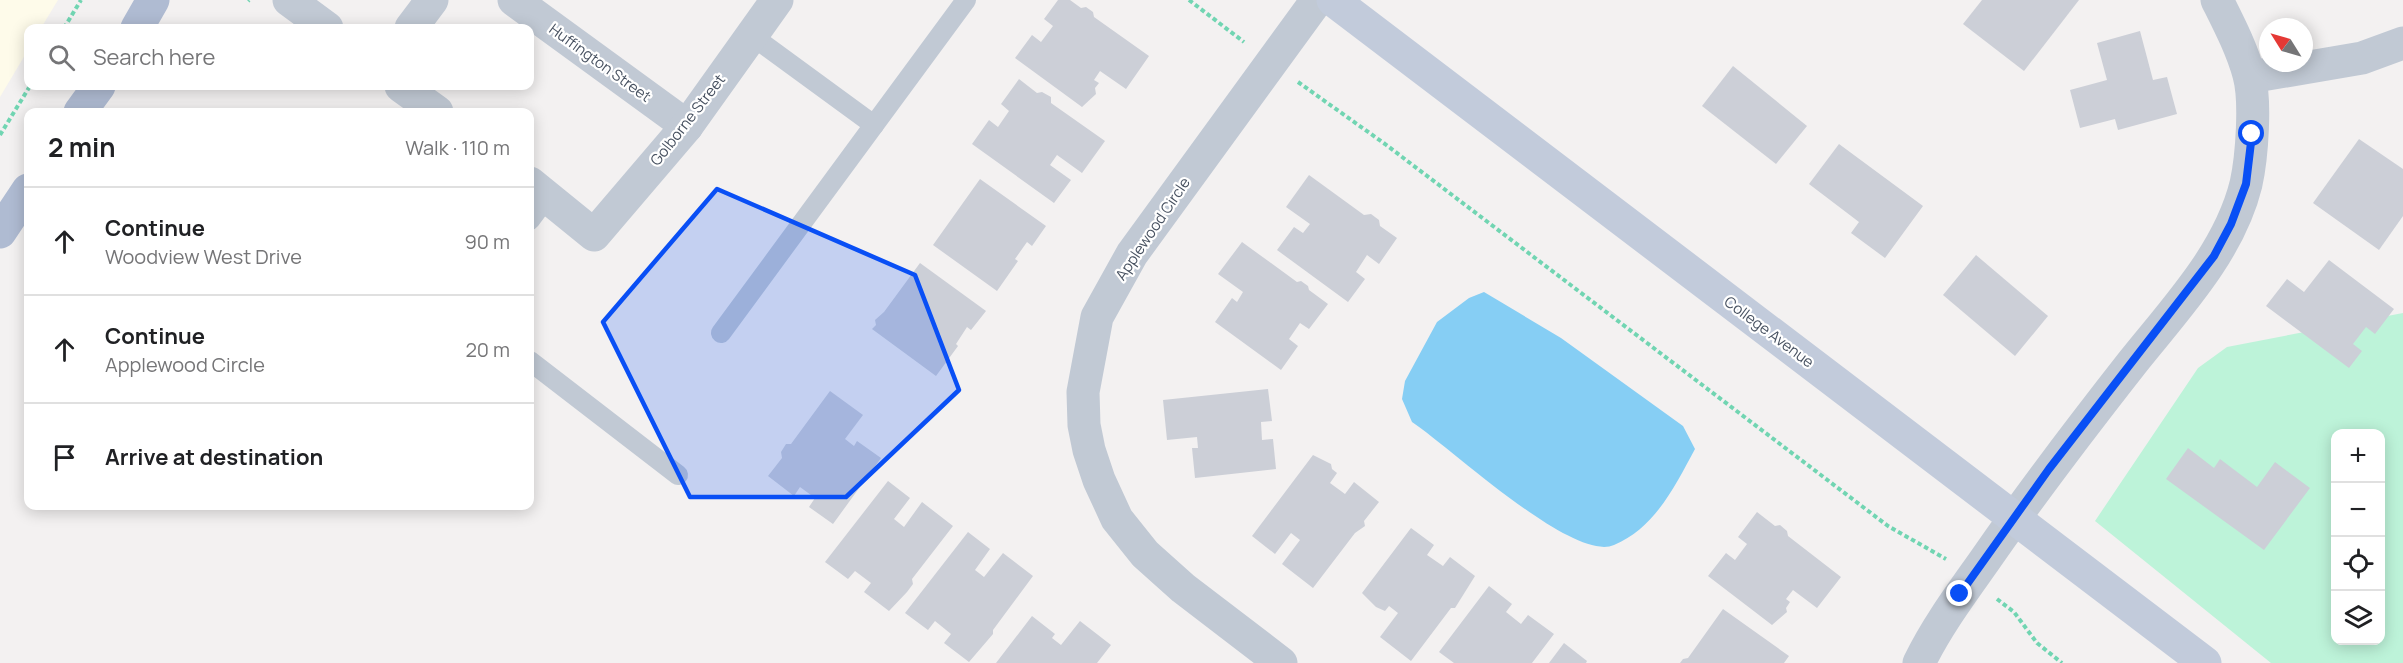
<!DOCTYPE html>
<meta charset="utf-8">
<style>
:root{--surface:#fff;--page:#f2f2f2;--text:#202124;--muted:#757577;--line:#e0e0e0}
body{margin:0;font-family:Manrope,sans-serif;background:var(--page);color:var(--text)}
.controls{position:absolute;right:18px;bottom:18px;display:grid;overflow:hidden;border-radius:12px;box-shadow:0 3px 15px #0003}
.controls button{width:54px;height:54px;display:grid;place-items:center;padding:0;border:0;border-bottom:2px solid var(--line);background:var(--surface);color:var(--text);font:30px sans-serif}
.compass{position:absolute;left:2259px;top:18px;width:54px;height:54px;border-radius:50%;background:var(--surface);box-shadow:0 3px 15px #0003;rotate:307deg}
.stop{position:absolute;width:18px;height:18px;margin:-14px;border:4px solid #094ff5;border-radius:50%;background:#fff}
.stop.end{background:#094ff5;border-color:#fff;box-shadow:0 2px 6px #0008}
.list{margin:0;padding:0;list-style:none}
h2{display:flex;justify-content:space-between;align-items:center;height:78px;margin:0;padding:0 24px;font-size:26px}
h2 small{font-size:20px;font-weight:400;color:var(--muted)}
.list li{display:grid;grid-template-columns:39px 1fr auto;gap:18px;align-items:center;box-sizing:border-box;height:108px;padding:0 24px;border-top:2px solid var(--line)}
.list b{display:block;font-size:22px;white-space:nowrap}
.list p{margin:0;font-size:20px;white-space:nowrap;color:var(--muted)}
.list em{font-size:20px;font-style:normal;color:var(--muted)}
.icon{flex:none;width:33px;height:33px;fill:none;stroke:currentColor;stroke-width:2;stroke-linecap:round;stroke-linejoin:round}
.map{position:relative;flex:none;width:2403px;height:663px;overflow:hidden}
.search{position:absolute;background:var(--surface);box-shadow:0 3px 15px #0003;left:24px;top:24px;width:510px;height:66px;display:flex;align-items:center;gap:15px;box-sizing:border-box;padding:0 21px;border-radius:12px;color:var(--muted);font-size:22px}
.panel{position:absolute;background:var(--surface);box-shadow:0 3px 15px #0003;left:24px;top:108px;width:510px;height:402px;border-radius:12px}
.map>svg:first-child{display:block}
.commercial{fill:#fefbea}
.green{fill:#bdf3d9;fill-rule:evenodd}
.water{fill:#86cef4}
.building{fill:#cccfd7}
.lines{fill:none;stroke-linecap:round;stroke-linejoin:round}
.path{stroke:#71d5b2;stroke-width:4;stroke-dasharray:4.5 3;stroke-linecap:butt}
.lane{stroke:#c1c9d4;stroke-width:20}
.street{stroke:#c1c9d4;stroke-width:33}
.secondary{stroke:#c2cbdb;stroke-width:33}
.primary{stroke:#afbbd2;stroke-width:33}
.route{stroke:#094ff5;stroke-width:8}
.marked{fill:#094ff5;fill-opacity:0.2;stroke:#094ff5;stroke-width:4.5;stroke-linejoin:round}
.labels{text-anchor:middle;stroke-width:4.5;stroke-linejoin:round;paint-order:stroke}
.street-label{font-size:15px;fill:#475160;stroke:#fff}
</style>
<div class="map">
<svg width="2403" height="663" viewBox="0 0 2403 663">
<rect width="100%" height="100%" fill="#f3f1f1"/>
<polygon class="commercial" points="0,0 58,0 41,28 28,28 28,50 0,97"/>
<path class="green" d="M2403 313V663H2271L2095 521 2198 368 2227 347ZM2336 434H2380V640H2336Z"/>
<path class="water" d="M1484 292 1561 338 1683 426 1695 449C1675 486 1655 528 1614 545 1573 563 1450 447 1412 422L1402 399 1405 381 1437 322 1469 298Z"/>
<g class="building">
<polygon points="1058,0 1070,0 1081,8 1086,7 1093,12 1094,17 1149,56 1126,89 1100,71 1094,80 1099,83 1095,88 1096,94 1082,107 1015,58 1032,35 1041,42 1053,26 1044,19"/>
<polygon points="1982,0 2079,0 2024,71 1963,24"/>
<polygon points="2140,31 2153,80 2167,77 2177,114 2118,130 2115,119 2080,128 2070,90 2107,80 2097,43"/>
<polygon points="1733,66 1807,126 1776,164 1702,106"/>
<polygon points="1019,79 1037,93 1042,92 1051,97 1051,103 1105,141 1082,173 1057,155 1050,165 1071,180 1054,203 972,144 989,120 998,127 1009,111 1001,104"/>
<polygon points="2359,139 2403,169 2403,216 2379,250 2313,203"/>
<polygon points="1839,144 1923,206 1885,258 1851,233 1859,222 1809,184"/>
<polygon points="1309,175 1364,215 1371,214 1379,220 1380,226 1397,238 1379,264 1367,255 1356,272 1365,279 1348,302 1277,250 1294,227 1303,233 1310,224 1286,207"/>
<polygon points="980,179 1046,226 1032,246 1027,242 1015,259 1018,261 997,291 933,245"/>
<polygon points="1242,242 1297,282 1301,281 1308,286 1309,290 1328,304 1309,329 1300,323 1289,339 1298,346 1281,370 1215,322 1232,298 1237,302 1243,292 1218,274"/>
<polygon points="1976,255 2048,316 2015,356 1943,295"/>
<polygon points="2329,260 2394,309 2375,334 2366,327 2353,344 2362,351 2349,368 2266,306 2287,279 2304,292"/>
<polygon points="920,263 986,311 971,330 967,327 956,344 958,346 936,376 872,329 876,325 875,320 884,312"/>
<polygon points="1268,389 1272,421 1261,422 1262,440 1273,439 1276,469 1195,478 1192,448 1198,448 1197,437 1167,440 1163,400"/>
<polygon points="830,391 863,415 845,439 854,446 857,441 881,458 833,524 809,507 815,498 800,487 794,496 768,476 782,458 781,452 786,444 791,444"/>
<polygon points="2188,448 2214,468 2220,459 2257,487 2275,462 2310,488 2264,550 2166,479"/>
<polygon points="1313,455 1331,464 1332,469 1337,473 1330,483 1345,494 1354,482 1379,502 1364,521 1365,526 1355,533 1313,588 1282,564 1300,540 1291,533 1275,554 1252,536"/>
<polygon points="888,481 910,498 894,519 904,527 922,502 953,526 912,579 913,584 907,592 889,611 864,592 871,583 855,571 848,579 825,562"/>
<polygon points="1757,512 1775,526 1780,525 1787,531 1788,536 1841,577 1817,608 1793,590 1786,599 1790,602 1786,608 1787,612 1772,625 1708,576 1726,553 1735,560 1747,544 1738,537"/>
<polygon points="1411,528 1434,545 1427,555 1443,566 1450,557 1475,576 1455,608 1451,608 1411,661 1380,637 1398,613 1389,606 1385,611 1376,607 1362,593"/>
<polygon points="968,532 990,549 975,570 984,577 1003,553 1033,576 993,630 993,634 969,662 944,643 951,634 935,621 928,630 905,613"/>
<polygon points="1489,586 1512,604 1506,612 1521,624 1528,615 1554,634 1532,663 1454,663 1439,652"/>
<polygon points="1723,609 1789,656 1784,663 1680,663 1683,659 1688,658"/>
<polygon points="1032,616 1055,634 1052,638 1061,645 1080,621 1111,645 1097,663 996,663"/>
<polygon points="1564,643 1587,661 1586,663 1549,663"/>
</g>
<g class="lines">
<g class="path">
<polyline points="1189,0 1244,42"/>
<polyline points="248,1 249,0"/>
<polyline points="64,28 81,0"/>
<polyline points="1298,82 1385,144 1888,526 1946,559"/>
<polyline points="0,135 30,86"/>
<polyline points="1997,599 2014,612 2037,643 2062,663"/>
</g>
<g class="lane">
<polyline points="751,35 874,125 966,0"/>
<polyline points="530,220 547,197"/>
<polyline points="721,333 874,125"/>
<polyline points="530,361 678,475"/>
</g>
<g class="street">
<polyline points="289,0 327,28"/>
<polyline points="514,0 687,126"/>
<polyline points="411,28 432,0"/>
<polyline points="2250,77 2362,58 2403,43"/>
<polyline points="401,86 437,112"/>
<polyline points="530,183 594,235 687,126 777,0"/>
<polyline points="1281,663 1183,588 1145,554 1117,519 1099,480 1089,450 1084,425 1083,392 1097,317 1132,254 1317,0"/>
<path d="M1919 663C1937 626 1961 594 1985 560 2032 492 2081 428 2132 363 2175 309 2229 253 2246 184 2252 157 2256 101 2249 75 2242 49 2229 24 2217 0"/>
</g>
<polyline class="secondary" points="1333,0 2205,663"/>
<g class="primary">
<polyline points="137,28 153,0"/>
<polyline points="80,112 99,86"/>
<polyline points="0,232 28,190"/>
</g>
</g>
<g class="lines">
<polyline class="route" points="1960,594 2049,469 2214,256 2231,224 2246,184 2252,134"/>
</g>
<path class="marked" d="M717 189 915 275 959 390 846 497H690L603 322Z"/>
<g class="labels">
<g class="street-label">
<text transform="translate(600 63) rotate(36)" y="5">Huffington Street</text>
<text transform="translate(688 120) rotate(-52)" y="5">Golborne Street</text>
<text transform="translate(1153 229) rotate(-56)" y="5">Applewood Circle</text>
<text transform="translate(1769 332) rotate(37)" y="5">College Avenue</text>
</g>
</g>
</svg>
<div class="controls">
<button>+</button>
<button>−</button>
<button><svg class="icon" aria-label="locate" viewBox="0 0 24 24"><circle cx="12" cy="12" r="6"/><path d="M12 2v4M12 18v4M2 12h4M18 12h4"/></svg></button>
<button><svg class="icon" aria-label="layers" viewBox="0 0 24 24"><path d="M12 4l9 5-9 5-9-5zM3 14l9 5 9-5"/></svg></button>
</div>
<svg class="compass" viewBox="-18 -18 36 36"><path d="M0-13l5 13h-10z" fill="#e53935"/><path d="M0 13l5-13h-10z" fill="#757577"/></svg>
<div class="stop" style="left:2252px;top:134px"></div>
<div class="stop end" style="left:1960px;top:594px"></div>
<div class="search"><svg class="icon" aria-label="search" viewBox="0 0 24 24"><circle cx="10" cy="10" r="6"/><path d="M15 15l6 6"/></svg>Search here</div>
<section class="panel">
<h2>2 min<small>Walk · 110 m</small></h2>
<ul class="list">
<li><svg class="icon" aria-label="ahead" viewBox="0 0 24 24"><path d="M12 20V5M6 11l6-6 6 6"/></svg><div><b>Continue</b><p>Woodview West Drive</p></div><em>90 m</em></li>
<li><svg class="icon" aria-label="ahead" viewBox="0 0 24 24"><path d="M12 20V5M6 11l6-6 6 6"/></svg><div><b>Continue</b><p>Applewood Circle</p></div><em>20 m</em></li>
<li><svg class="icon" aria-label="arrive" viewBox="0 0 24 24"><path d="M6 21V4h12l-3 4 3 4H6"/></svg><div><b>Arrive at destination</b></div></li>
</ul>
</section>
</div>
